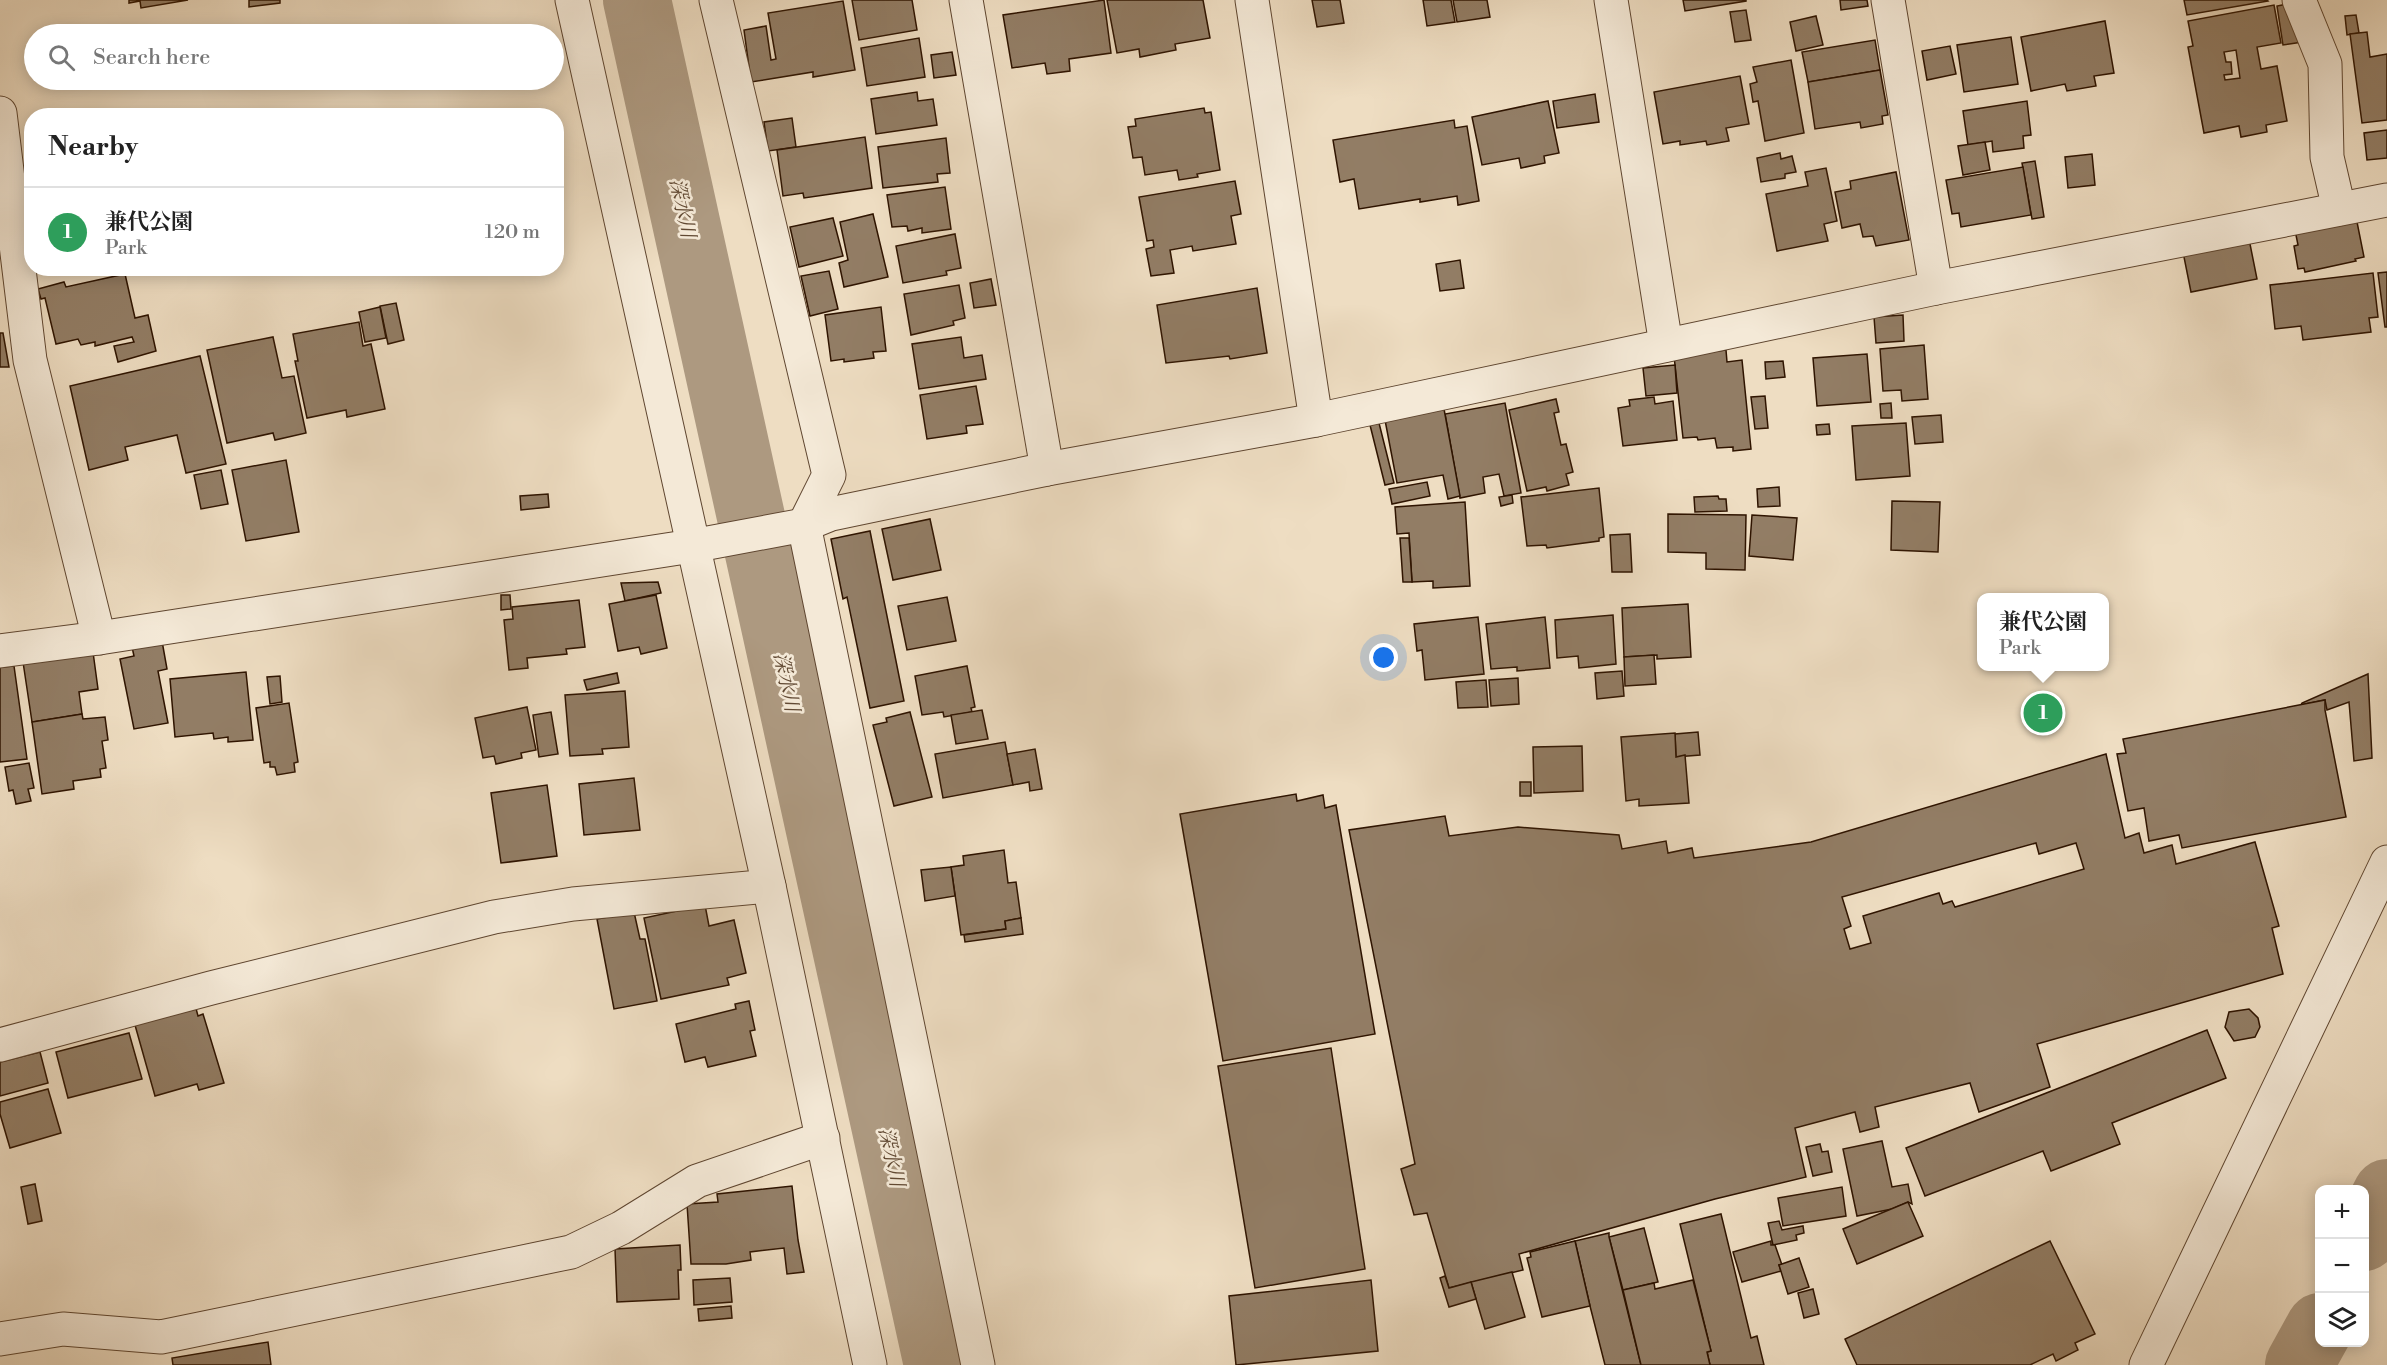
<!DOCTYPE html>
<meta charset="utf-8">
<style>
:root{--surface:#fff;--page:#f6f6f6;--text:#222;--muted:#767676;--line:#e0e0e0;--accent:#db2777}
body{margin:0;font-family:"Libre Bodoni","Noto Serif JP",serif;background:var(--page);color:var(--text)}
.controls{position:absolute;right:18px;bottom:18px;display:grid;overflow:hidden;border-radius:12px;box-shadow:0 3px 15px #0003}
.controls button{width:54px;height:54px;display:grid;place-items:center;padding:0;border:0;border-bottom:2px solid var(--line);background:var(--surface);color:var(--text);font:30px sans-serif}
.you{position:absolute;left:1384px;top:658px;width:21px;height:21px;margin:-15px;border:4px solid #fff;border-radius:50%;background:#1a73e8;box-shadow:0 0 0 9px #1a73e833}
.badge{display:grid;place-items:center;width:39px;height:39px;border-radius:50%;background:var(--accent);color:#fff;font-size:20px;font-weight:700}
.pin{position:absolute;translate:-50% -50%;border:3px solid #fff;box-shadow:0 2px 6px #0006}
.popup{position:absolute;left:1977px;top:593px;width:132px;height:78px;box-sizing:border-box;display:grid;place-content:center;border-radius:12px;background:var(--surface);filter:drop-shadow(0 2px 4px #0005);font-size:20px;white-space:nowrap;color:var(--muted)}
.popup b{font-size:22px;color:var(--text)}
.popup::after{content:'';position:absolute;left:50%;top:100%;margin-left:-12px;border:12px solid transparent;border-top-color:var(--surface)}
.list{margin:0;padding:0;list-style:none}
h2{display:flex;justify-content:space-between;align-items:center;height:78px;margin:0;padding:0 24px;font-size:26px}
h2 small{font-size:20px;font-weight:400;color:var(--muted)}
.list li{display:grid;grid-template-columns:39px 1fr auto;gap:18px;align-items:center;box-sizing:border-box;height:90px;padding:0 24px;border-top:2px solid var(--line)}
.list b{display:block;font-size:22px;white-space:nowrap}
.list p{margin:0;font-size:20px;white-space:nowrap;color:var(--muted)}
.list em{font-size:20px;font-style:normal;color:var(--muted)}
.icon{flex:none;width:33px;height:33px;fill:none;stroke:currentColor;stroke-width:2;stroke-linecap:round;stroke-linejoin:round}
.map{position:relative;flex:none;width:2387px;height:1365px;overflow:hidden}
.search{position:absolute;background:var(--surface);box-shadow:0 3px 15px #0003;left:24px;top:24px;width:540px;height:66px;display:flex;align-items:center;gap:15px;box-sizing:border-box;padding:0 21px;border-radius:33px;color:var(--muted);font-size:22px}
.panel{position:absolute;background:var(--surface);box-shadow:0 3px 15px #0003;left:24px;top:108px;width:540px;height:168px;border-radius:24px}
.map>svg:first-child{display:block}
.lines{fill:none;stroke-linecap:round;stroke-linejoin:round}
.river{stroke:#ad9980;stroke-width:68}
.building{fill:#927d65;stroke:#2f1400;stroke-width:1.5;fill-rule:evenodd}
.minor-casing{stroke:#5f4630;stroke-width:35}
.tertiary-casing{stroke:#5f4630;stroke-width:35}
.minor{stroke:#f4e9d7;stroke-width:33}
.tertiary{stroke:#f4e9d7;stroke-width:33}
.labels{text-anchor:middle;stroke-width:5;stroke-linejoin:round;paint-order:stroke}
.water-label{font-size:20px;font-style:italic;fill:#614933;stroke:#f4e9d7}
</style>
<div class="map">
<svg width="2387" height="1365" viewBox="0 0 2387 1365">
<rect width="100%" height="100%" fill="#eeddc2"/>
<filter id="stains"><feTurbulence type="fractalNoise" baseFrequency=".00333" numOctaves="4"/><feColorMatrix values="0 0 0 0 .2 0 0 0 0 .09 0 0 0 0 .02 0 0 0 .5 -.17"/></filter>
<radialGradient id="worn" r=".72"><stop offset=".6" stop-color="#630" stop-opacity="0"/><stop offset="1" stop-color="#630" stop-opacity=".3"/></radialGradient>
<g class="lines">
<g class="river">
<polyline points="637,0 938,1365"/>
<polyline points="2364,1237 2387,1193"/>
<polyline points="2299,1365 2320,1327"/>
</g>
</g>
<g class="building">
<polygon points="129,0 188,0 141,8 140,1 129,3"/>
<polygon points="249,0 280,0 280,3 249,7"/>
<polygon points="852,0 912,0 917,30 859,40"/>
<polygon points="1104,0 1111,53 1069,59 1070,71 1047,74 1045,63 1012,68 1003,15"/>
<polygon points="1107,0 1203,0 1210,38 1175,44 1176,50 1140,57 1139,49 1117,53"/>
<polygon points="1312,0 1340,0 1344,23 1317,27"/>
<polygon points="1423,0 1451,0 1455,22 1427,26"/>
<polygon points="1453,0 1487,0 1490,17 1457,22"/>
<polygon points="1683,0 1746,0 1746,1 1685,11"/>
<polygon points="1840,0 1867,0 1868,6 1841,10"/>
<polygon points="2184,0 2267,0 2268,1 2187,15"/>
<polygon points="843,1 855,70 813,77 813,72 751,82 744,30 766,26 771,60 776,59 768,13"/>
<polygon points="2303,1 2309,41 2283,45 2277,6"/>
<path d="M2274 5 2281 43 2257 47 2261 69 2277 66 2287 121 2266 125 2267 132 2241 137 2239 126 2204 133 2188 47 2193 46 2188 21ZM2236 50 2240 78 2225 80 2224 75 2232 74 2231 62H2226L2224 52Z"/>
<polygon points="1746,10 1751,40 1735,42 1730,12"/>
<polygon points="2356,15 2359,33 2347,35 2345,16"/>
<polygon points="1816,16 1823,45 1796,51 1790,22"/>
<polygon points="2105,21 2114,73 2094,76 2096,86 2067,91 2065,84 2031,91 2021,37"/>
<polygon points="2367,32 2370,57 2387,54 2387,120 2362,123 2350,34"/>
<polygon points="2011,37 2018,84 1964,92 1957,45"/>
<polygon points="919,38 925,77 867,86 861,48"/>
<polygon points="1875,40 1880,70 1808,82 1802,52"/>
<polygon points="1950,46 1956,74 1927,80 1922,51"/>
<polygon points="952,52 956,75 934,78 931,55"/>
<polygon points="1791,60 1804,133 1765,141 1758,101 1753,102 1750,84 1757,82 1753,67"/>
<polygon points="1880,70 1888,115 1882,116 1883,124 1861,128 1860,122 1815,129 1808,82"/>
<polygon points="1740,76 1749,124 1726,128 1729,141 1707,145 1706,141 1680,145 1680,141 1663,144 1654,92"/>
<polygon points="917,92 918,101 933,99 937,125 876,134 871,99"/>
<polygon points="1595,94 1599,122 1557,128 1553,101"/>
<polygon points="1548,101 1559,153 1544,156 1545,163 1521,168 1519,158 1482,165 1472,117"/>
<polygon points="2027,101 2031,135 2023,136 2024,148 1993,152 1992,141 1968,145 1963,111"/>
<polygon points="1204,108 1205,113 1211,112 1220,170 1197,174 1198,177 1179,180 1177,170 1145,175 1142,157 1133,158 1128,127 1136,126 1135,119"/>
<polygon points="792,118 796,147 768,151 764,122"/>
<polygon points="1454,120 1455,128 1467,126 1479,201 1458,205 1457,196 1420,202 1420,199 1359,209 1354,179 1340,182 1333,140"/>
<polygon points="2387,130 2387,158 2367,160 2364,133"/>
<polygon points="865,137 872,188 804,198 803,193 783,196 777,150"/>
<polygon points="946,138 950,173 937,174 938,182 883,188 878,147"/>
<polygon points="1985,142 1990,170 1963,175 1958,146"/>
<polygon points="1780,153 1781,159 1792,156 1796,172 1785,174 1785,178 1761,182 1757,158"/>
<polygon points="2092,154 2095,185 2068,188 2065,157"/>
<polygon points="2035,161 2044,217 2032,219 2022,163"/>
<polygon points="2023,167 2031,215 1961,227 1959,213 1952,214 1946,180"/>
<polygon points="1826,168 1837,221 1824,224 1828,241 1777,251 1766,194 1808,186 1805,172"/>
<polygon points="1896,172 1909,240 1876,246 1873,236 1863,237 1860,224 1842,228 1835,192 1851,189 1850,181"/>
<polygon points="1235,181 1241,214 1231,216 1236,244 1193,251 1192,246 1170,250 1174,273 1151,276 1146,249 1154,247 1153,240 1147,241 1139,197"/>
<polygon points="945,187 951,229 922,233 922,228 908,231 907,226 892,227 887,195"/>
<polygon points="873,214 888,277 844,287 839,263 848,260 840,222"/>
<polygon points="2356,217 2364,257 2355,259 2356,261 2305,272 2304,268 2298,269 2294,246 2298,245 2295,230"/>
<polygon points="833,218 843,256 799,267 790,227"/>
<polygon points="955,234 961,268 946,271 947,275 903,283 896,246"/>
<polygon points="2249,239 2257,279 2191,292 2183,252"/>
<polygon points="1460,260 1464,288 1440,291 1436,264"/>
<polygon points="829,271 838,309 810,316 801,276"/>
<polygon points="2387,272 2387,327 2385,327 2378,273"/>
<polygon points="2373,273 2378,317 2369,318 2371,332 2303,340 2301,326 2275,329 2270,285"/>
<polygon points="125,274 135,318 148,315 156,351 118,362 114,346 134,342 132,337 95,346 95,342 81,345 78,339 56,344 45,298 41,299 38,289 64,282 66,287"/>
<polygon points="991,279 996,305 974,308 970,283"/>
<polygon points="959,285 965,318 953,321 954,325 911,335 904,294"/>
<polygon points="1257,288 1267,353 1230,359 1229,356 1166,363 1157,305"/>
<polygon points="396,303 404,340 388,344 380,306"/>
<polygon points="380,307 386,338 365,342 359,312"/>
<polygon points="881,307 886,351 873,352 874,358 844,362 844,359 831,361 825,315"/>
<polygon points="1903,315 1904,341 1876,343 1874,317"/>
<polygon points="359,322 363,346 371,344 385,409 347,417 346,410 307,418 295,361 298,361 293,334"/>
<polygon points="0,333 3,333 9,367 0,367"/>
<polygon points="273,337 282,378 294,376 306,433 275,440 273,433 227,443 207,350"/>
<polygon points="961,337 964,358 982,355 986,379 919,389 912,344"/>
<polygon points="1924,345 1928,399 1902,401 1901,390 1883,391 1880,349"/>
<polygon points="1726,350 1727,362 1742,360 1751,449 1733,451 1733,447 1717,448 1715,438 1698,440 1697,437 1683,438 1674,356"/>
<polygon points="1867,354 1871,402 1817,406 1813,358"/>
<polygon points="200,356 226,464 186,473 177,435 125,447 128,460 89,470 70,386"/>
<polygon points="1783,361 1785,377 1766,379 1765,362"/>
<polygon points="1675,365 1677,393 1646,396 1643,368"/>
<polygon points="976,386 983,424 966,426 967,433 927,439 920,395"/>
<polygon points="1765,396 1768,428 1755,429 1751,397"/>
<polygon points="1654,397 1655,404 1673,401 1677,440 1623,446 1618,408 1630,406 1629,400"/>
<polygon points="1556,399 1559,412 1554,413 1561,445 1566,444 1573,472 1566,474 1569,485 1547,491 1546,487 1527,491 1509,410"/>
<polygon points="1505,403 1521,493 1504,496 1499,474 1483,477 1485,493 1460,498 1445,414"/>
<polygon points="1891,403 1892,418 1881,418 1880,404"/>
<polygon points="1444,409 1460,496 1448,499 1443,475 1397,483 1385,420"/>
<polygon points="1941,415 1943,442 1915,444 1912,417"/>
<polygon points="1379,423 1394,483 1385,485 1370,425"/>
<polygon points="1906,423 1910,476 1856,480 1852,426"/>
<polygon points="1829,424 1830,434 1817,435 1816,425"/>
<polygon points="286,460 299,532 246,541 232,470"/>
<polygon points="221,470 228,504 201,509 194,475"/>
<polygon points="1427,482 1430,496 1392,504 1389,489"/>
<polygon points="1779,487 1780,506 1758,507 1757,489"/>
<polygon points="1599,488 1604,537 1599,538 1599,541 1547,548 1546,545 1527,546 1521,497"/>
<polygon points="548,494 549,507 521,510 520,496"/>
<polygon points="1512,495 1513,503 1501,506 1499,497"/>
<polygon points="1718,496 1719,499 1726,499 1727,511 1695,512 1694,497"/>
<polygon points="1892,501 1940,502 1938,552 1891,550"/>
<polygon points="1465,502 1470,586 1433,588 1433,581 1412,582 1409,533 1397,534 1395,507"/>
<polygon points="1668,514 1746,515 1745,570 1706,569 1706,553 1668,552"/>
<polygon points="1752,515 1797,518 1793,560 1749,556"/>
<polygon points="930,519 941,570 893,580 882,529"/>
<polygon points="870,531 904,701 870,708 847,597 843,599 831,539"/>
<polygon points="1630,534 1632,572 1612,572 1610,535"/>
<polygon points="1400,538 1409,538 1412,582 1403,582"/>
<polygon points="658,582 661,593 625,601 621,583"/>
<polygon points="501,595 510,595 511,609 501,610"/>
<polygon points="656,595 667,648 641,654 639,647 618,651 609,604"/>
<polygon points="947,597 956,641 907,650 898,606"/>
<polygon points="579,600 585,647 566,649 567,654 527,658 528,668 509,670 504,620 513,619 512,607"/>
<polygon points="1688,604 1691,657 1657,659 1657,655 1624,657 1622,608"/>
<polygon points="1613,615 1616,664 1579,668 1578,656 1557,658 1555,620"/>
<polygon points="1478,617 1484,674 1425,680 1422,650 1417,651 1414,624"/>
<polygon points="1545,617 1550,668 1517,671 1517,667 1491,669 1486,624"/>
<polygon points="162,641 167,669 158,671 168,723 134,729 120,659 134,656 132,647"/>
<polygon points="93,652 98,689 79,692 82,714 32,722 23,662"/>
<polygon points="1654,655 1656,684 1625,686 1624,657"/>
<polygon points="14,666 27,759 0,762 0,667"/>
<polygon points="967,666 975,707 971,708 972,712 944,717 943,712 922,715 915,676"/>
<polygon points="1622,671 1624,696 1597,699 1595,673"/>
<polygon points="246,672 253,740 228,742 228,737 214,739 213,733 175,737 170,679"/>
<polygon points="617,673 619,683 587,690 584,680"/>
<polygon points="2368,674 2372,758 2354,761 2349,702 2327,710 2325,700 2301,705 2302,703"/>
<polygon points="280,676 282,702 270,704 267,677"/>
<polygon points="1518,678 1519,704 1491,706 1489,680"/>
<polygon points="1486,680 1488,707 1458,708 1456,682"/>
<polygon points="625,691 629,747 602,749 603,754 570,756 565,695"/>
<polygon points="2325,700 2325,710 2346,817 2182,848 2179,835 2149,841 2144,808 2128,811 2117,754 2126,753 2123,739"/>
<polygon points="289,703 298,762 294,763 295,772 277,775 275,767 270,767 270,762 264,763 256,708"/>
<polygon points="527,707 536,750 521,753 522,758 496,764 494,756 483,758 475,718"/>
<polygon points="982,710 988,739 956,744 951,715"/>
<polygon points="551,712 558,754 539,757 533,715"/>
<polygon points="910,712 932,797 894,806 873,725 887,722 886,718"/>
<polygon points="82,714 83,719 105,717 108,740 102,741 106,768 100,769 101,777 73,781 74,789 42,794 32,722"/>
<polygon points="1698,732 1700,755 1676,757 1675,734"/>
<polygon points="1675,733 1676,757 1685,755 1689,803 1639,806 1639,799 1626,801 1621,737"/>
<polygon points="1005,742 1013,785 943,798 935,754"/>
<polygon points="1582,746 1583,791 1534,793 1533,747"/>
<polygon points="1035,749 1042,789 1030,791 1029,782 1013,785 1007,754"/>
<path d="M2106 754 2125 838 2139 833 2144 853 2172 845 2176 864 2255 842 2279 926 2272 928 2283 974 2037 1044 2050 1087 1979 1112 1970 1083 1875 1107 1879 1127 1860 1132 1855 1112 1795 1128 1806 1177 1715 1199 1519 1254 1523 1270 1449 1288 1427 1213 1414 1215 1401 1169 1415 1164 1349 830 1445 816 1449 836 1518 827 1619 835 1622 849 1666 841 1668 853 1692 848 1694 858 1811 842ZM2036 843 2039 854 2076 843 2084 869 1955 907 1952 901 1943 904 1939 893 1863 916 1871 943 1850 949 1844 929 1851 926 1842 897Z"/>
<polygon points="29,763 34,788 28,789 31,801 16,804 13,790 9,791 5,767"/>
<polygon points="634,778 640,830 584,835 579,784"/>
<rect x="1520" y="782" width="11" height="14"/>
<polygon points="547,785 557,856 501,863 491,793"/>
<polygon points="1296,794 1297,801 1323,795 1325,808 1336,805 1375,1034 1223,1061 1180,814"/>
<polygon points="1004,850 1008,883 1016,882 1021,918 1005,921 1006,929 961,935 951,867 964,865 963,856"/>
<polygon points="951,867 955,896 925,901 921,870"/>
<polygon points="705,905 709,926 734,920 746,973 727,978 729,985 661,999 644,918"/>
<polygon points="634,912 640,939 645,939 657,1001 614,1009 597,919"/>
<polygon points="1021,918 1023,934 965,942 964,935 1006,929 1005,921"/>
<polygon points="194,1001 198,1016 203,1014 224,1083 199,1090 197,1084 155,1096 133,1018"/>
<polygon points="749,1001 755,1030 750,1031 756,1056 708,1067 705,1057 685,1062 676,1024 736,1009 735,1004"/>
<polygon points="2249,1009 2258,1018 2260,1027 2255,1037 2234,1041 2225,1027 2229,1012"/>
<polygon points="2207,1030 2226,1078 2112,1123 2120,1144 2051,1171 2043,1151 1925,1196 1906,1148"/>
<polygon points="129,1033 142,1079 68,1098 56,1052"/>
<polygon points="1331,1048 1365,1269 1255,1288 1218,1066"/>
<polygon points="40,1052 48,1083 0,1096 0,1062"/>
<polygon points="48,1089 61,1133 10,1148 0,1114 0,1102"/>
<polygon points="1882,1141 1892,1187 1908,1184 1912,1204 1908,1202 1892,1209 1857,1216 1843,1149"/>
<polygon points="1820,1144 1822,1152 1828,1151 1832,1172 1813,1176 1806,1147"/>
<polygon points="35,1184 42,1221 28,1224 21,1187"/>
<polygon points="792,1186 798,1240 804,1272 787,1274 784,1248 750,1252 751,1260 726,1264 691,1264 687,1204 718,1202 717,1194"/>
<polygon points="1842,1187 1846,1216 1783,1226 1778,1198"/>
<polygon points="1908,1202 1923,1236 1857,1264 1843,1229"/>
<polygon points="1721,1214 1751,1338 1757,1336 1764,1365 1710,1365 1707,1352 1711,1351 1680,1224"/>
<polygon points="1779,1221 1782,1230 1803,1226 1804,1233 1796,1235 1797,1240 1773,1245 1768,1223"/>
<polygon points="1644,1228 1658,1282 1623,1290 1609,1237"/>
<polygon points="1609,1233 1609,1237 1641,1365 1605,1365 1590,1306 1575,1241"/>
<polygon points="1575,1241 1590,1306 1542,1317 1527,1258 1531,1257 1530,1252"/>
<polygon points="1771,1241 1771,1245 1775,1245 1782,1265 1779,1265 1781,1271 1742,1282 1733,1252"/>
<polygon points="2050,1241 2095,1334 2075,1343 2078,1350 2056,1361 2053,1354 2030,1365 1857,1365 1845,1339"/>
<polygon points="680,1245 681,1270 678,1270 679,1299 617,1302 615,1249"/>
<polygon points="1799,1258 1809,1287 1788,1294 1779,1265"/>
<polygon points="1512,1272 1525,1317 1485,1329 1471,1282"/>
<polygon points="1445,1276 1449,1288 1471,1282 1476,1299 1449,1307 1440,1278"/>
<polygon points="730,1278 732,1302 694,1305 693,1280"/>
<polygon points="1371,1280 1378,1351 1236,1365 1229,1296"/>
<polygon points="1693,1280 1711,1351 1707,1352 1710,1365 1641,1365 1623,1290 1654,1283 1655,1289"/>
<polygon points="1813,1289 1819,1314 1804,1318 1798,1293"/>
<polygon points="731,1306 732,1318 699,1321 698,1309"/>
<polygon points="268,1342 271,1365 173,1365 172,1358"/>
</g>
<g class="lines">
<g class="minor-casing">
<g id="minor">
<polyline points="572,0 769,886 870,1365"/>
<polyline points="716,0 829,475 804,525 978,1365"/>
<polyline points="966,0 1047,469"/>
<polyline points="1611,0 1666,345"/>
<polyline points="1888,0 1936,288"/>
<polyline points="2299,0 2325,64 2327,157 2339,209"/>
<polyline points="0,113 30,360 99,638"/>
<polyline points="0,651 99,638 692,546 804,525 831,514 1047,469 1316,420 1936,288 2387,200"/>
<polyline points="0,1045 211,988 494,917 573,904 769,886"/>
<polyline points="0,1339 63,1329 161,1337 571,1252 621,1228 697,1181 823,1138"/>
<polyline points="2146,1365 2387,862"/>
</g>
</g>
<g class="tertiary-casing">
<polyline id="tertiary" points="1252,0 1316,420"/>
</g>
<use href="#minor" class="minor"/>
<use href="#tertiary" class="tertiary"/>
</g>
<g class="labels">
<g class="water-label">
<text transform="translate(683 208) rotate(78)" y="7">深水川</text>
<text transform="translate(787 682) rotate(78)" y="7">深水川</text>
<text transform="translate(892 1157) rotate(78)" y="7">深水川</text>
</g>
</g>
<rect width="100%" height="100%" filter="url(#stains)"/>
<rect width="100%" height="100%" fill="url(#worn)"/>
</svg>
<div class="controls">
<button>+</button>
<button>−</button>
<button><svg class="icon" aria-label="layers" viewBox="0 0 24 24"><path d="M12 4l9 5-9 5-9-5zM3 14l9 5 9-5"/></svg></button>
</div>
<div class="you"></div>
<div class="pin badge" style="left:2043px;top:713px;background:#2e9e5b">1</div>
<div class="popup"><b>兼代公園</b>Park</div>
<div class="search"><svg class="icon" aria-label="search" viewBox="0 0 24 24"><circle cx="10" cy="10" r="6"/><path d="M15 15l6 6"/></svg>Search here</div>
<section class="panel">
<h2>Nearby<small></small></h2>
<ul class="list">
<li><span class="badge" style="background:#2e9e5b">1</span><div><b>兼代公園</b><p>Park</p></div><em>120 m</em></li>
</ul>
</section>
</div>
